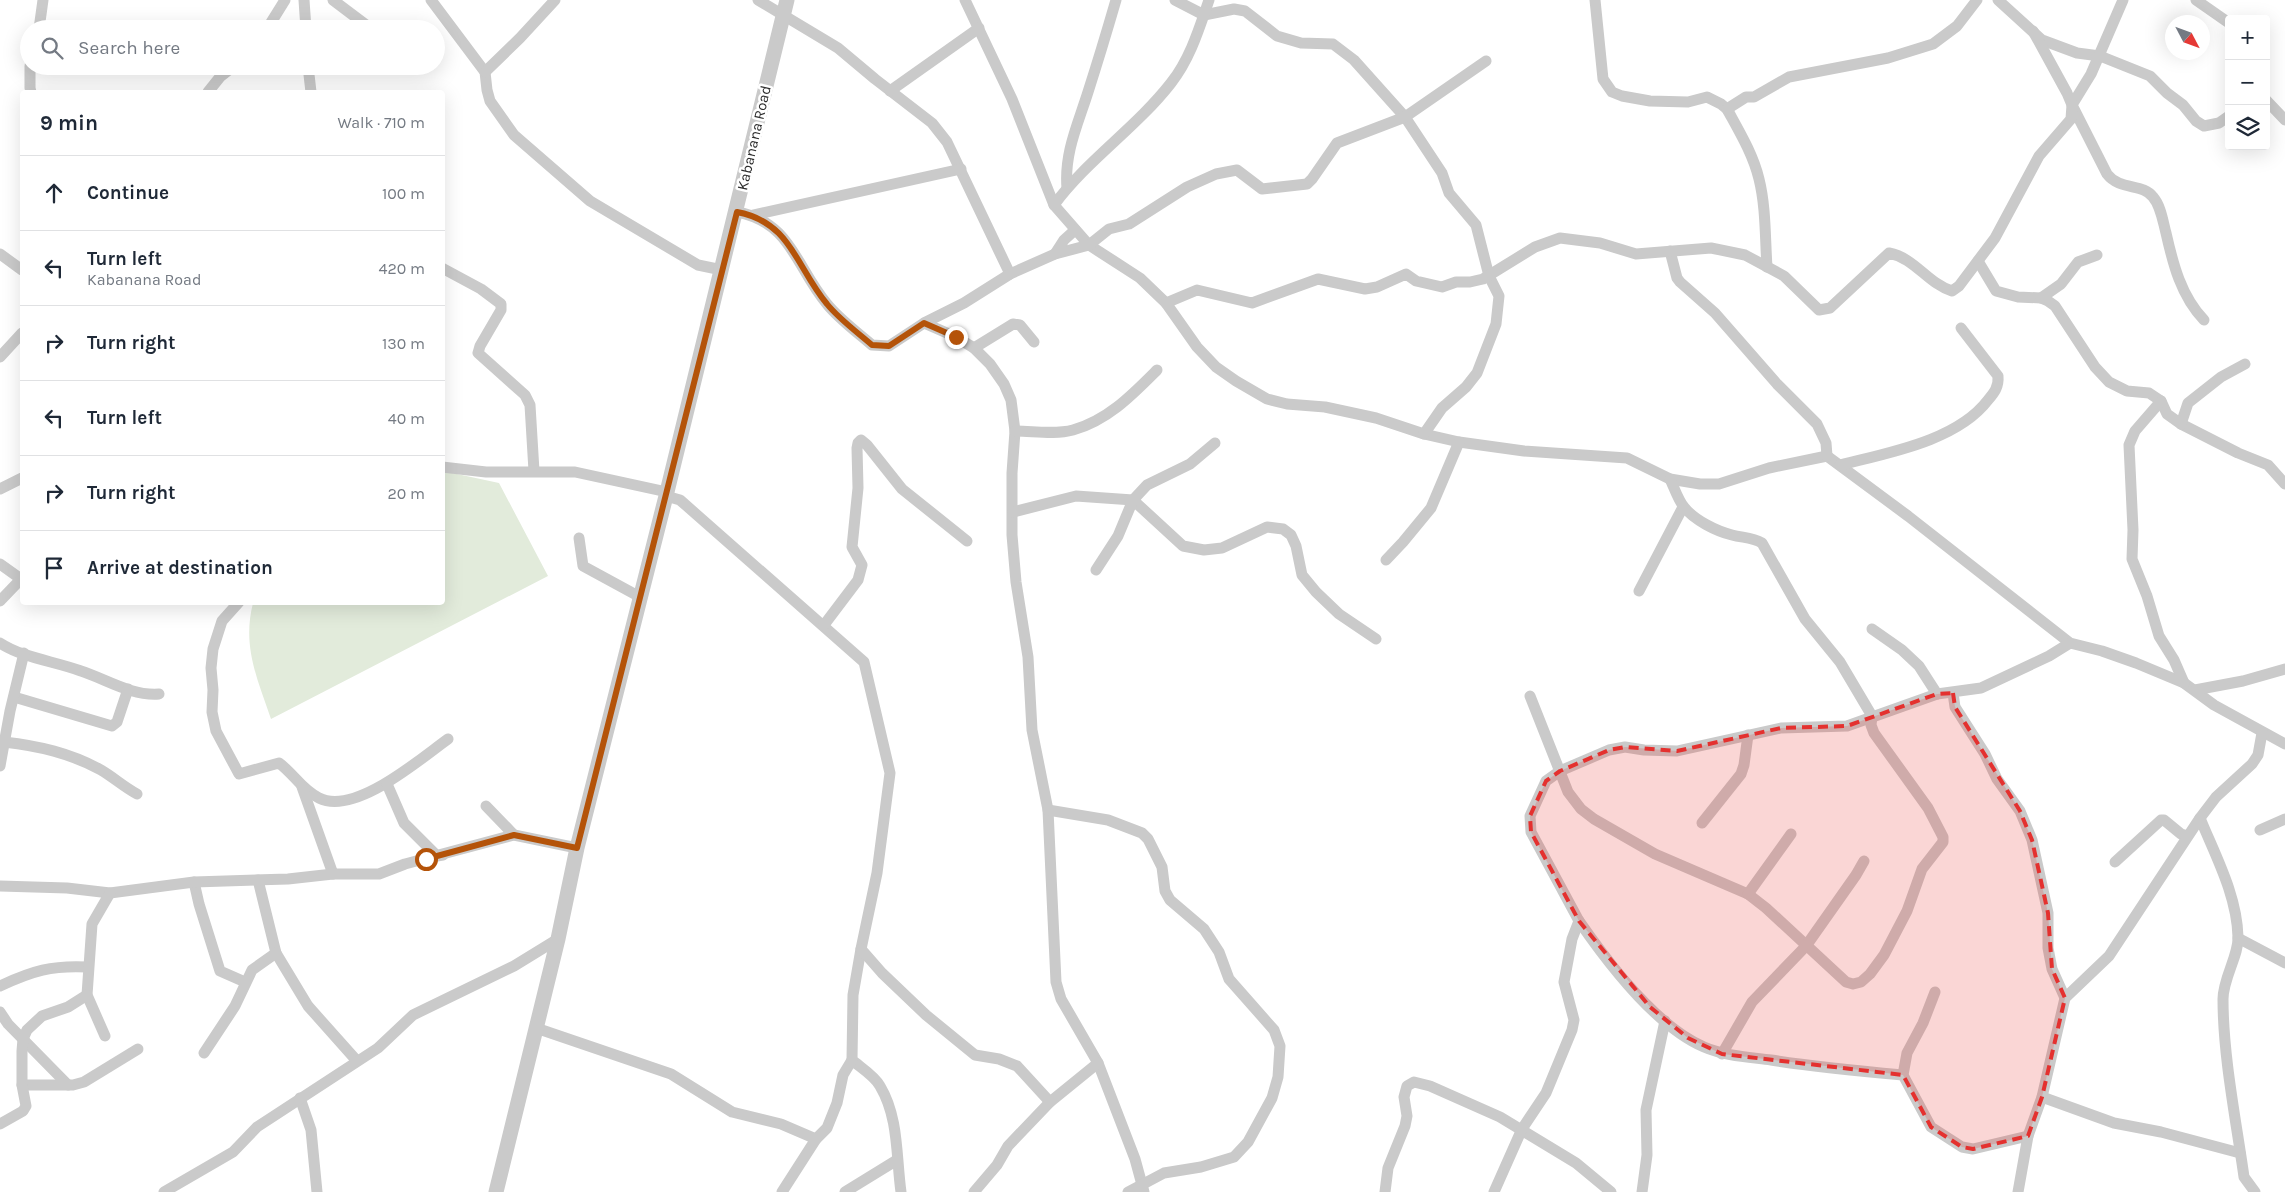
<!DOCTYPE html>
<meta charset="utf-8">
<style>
:root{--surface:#fff;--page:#f2f2f3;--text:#1f2937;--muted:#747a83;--line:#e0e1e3}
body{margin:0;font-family:Karla,sans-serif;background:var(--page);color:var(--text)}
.controls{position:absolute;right:15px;top:15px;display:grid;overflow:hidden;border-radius:5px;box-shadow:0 5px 20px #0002}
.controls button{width:45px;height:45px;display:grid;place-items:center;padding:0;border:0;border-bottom:1px solid var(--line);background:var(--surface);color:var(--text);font:25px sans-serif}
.compass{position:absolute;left:2165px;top:15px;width:45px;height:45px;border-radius:50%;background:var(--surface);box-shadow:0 5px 20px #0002;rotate:131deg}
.stop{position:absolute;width:15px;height:15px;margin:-11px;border:4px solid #b45309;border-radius:50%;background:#fff}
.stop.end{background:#b45309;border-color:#fff;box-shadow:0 1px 5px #0008}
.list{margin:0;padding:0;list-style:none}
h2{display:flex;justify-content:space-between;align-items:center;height:65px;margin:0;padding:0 20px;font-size:21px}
h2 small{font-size:16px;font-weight:400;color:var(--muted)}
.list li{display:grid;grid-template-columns:32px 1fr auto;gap:15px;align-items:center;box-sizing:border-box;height:75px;padding:0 20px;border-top:1px solid var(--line)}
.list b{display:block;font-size:19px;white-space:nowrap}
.list p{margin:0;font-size:16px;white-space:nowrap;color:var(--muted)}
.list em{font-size:16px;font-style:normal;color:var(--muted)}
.icon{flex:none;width:28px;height:28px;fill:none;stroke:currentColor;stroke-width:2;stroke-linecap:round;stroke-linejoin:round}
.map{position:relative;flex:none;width:2285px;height:1192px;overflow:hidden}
.search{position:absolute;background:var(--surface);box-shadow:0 5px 20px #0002;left:20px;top:20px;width:425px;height:55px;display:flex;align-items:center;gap:12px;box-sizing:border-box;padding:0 18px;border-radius:28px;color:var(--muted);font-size:19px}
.panel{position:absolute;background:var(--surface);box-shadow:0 5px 20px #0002;left:20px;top:90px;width:425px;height:515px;border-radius:5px}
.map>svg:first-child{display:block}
.green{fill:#e2ebdb}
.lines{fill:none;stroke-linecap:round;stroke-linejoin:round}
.minor{stroke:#cacaca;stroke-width:11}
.tertiary{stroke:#cacaca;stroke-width:15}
.route{stroke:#b45309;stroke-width:6}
.marked{fill:#e4312f;fill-opacity:0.2;stroke:#e4312f;stroke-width:4;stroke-dasharray:10 6;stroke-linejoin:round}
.labels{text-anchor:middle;stroke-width:5;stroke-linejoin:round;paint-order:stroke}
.street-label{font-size:15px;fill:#2d2d2d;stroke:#fff}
</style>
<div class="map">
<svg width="2285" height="1192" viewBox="0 0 2285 1192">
<rect width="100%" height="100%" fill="#fff"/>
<path class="green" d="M443 471 499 483 548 576 271 719C257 678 242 646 253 603L442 602Z"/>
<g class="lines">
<g class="minor">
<polyline points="304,0 306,29"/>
<polyline points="333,0 370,28"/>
<polyline points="431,0 485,72 487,90 490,101 514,135 590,201 698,265 722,270"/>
<polyline points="758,0 838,48 875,79 932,123 947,142 1010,274"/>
<polyline points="965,0 1012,99 1054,205 1089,245 1140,278 1166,303 1197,347 1216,367 1236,381 1267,399 1287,404 1325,407 1376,418 1424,434 1459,442 1524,451 1627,458 1670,479 1700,484 1719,484 1769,468 1827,456 1908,516 2070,643 2102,651 2136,663 2184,683 2214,705 2285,744"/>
<polyline points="1175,0 1204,15 1234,9 1245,11 1277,36 1301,43 1333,44 1354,60 1405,117 1442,173 1449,193 1476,225 1489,276 1499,296 1496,324 1477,373 1466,387 1442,408 1424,434"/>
<path d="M1595 0 1603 79 1612 92 1622 96 1650 101 1688 102 1707 97 1721 104 1727 109C1739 131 1753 154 1759 179 1766 207 1765 238 1767 267"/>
<polyline points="1998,0 2042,40 2077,53 2100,56 2150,76 2167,93 2183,105 2196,121 2204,126 2219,123 2229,116"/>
<path d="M2123 0 2091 74 2072 105 2107 174C2120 191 2143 183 2153 197 2161 206 2163 222 2166 233 2173 264 2181 296 2204 320"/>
<polyline points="2196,0 2229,23"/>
<polyline points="39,29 43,0"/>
<polyline points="267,29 285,0"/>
<polyline points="30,66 30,88 31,92"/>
<polyline points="308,66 311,92"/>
<polyline points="485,72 520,38 555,0"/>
<polyline points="890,91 979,28"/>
<polyline points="208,92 220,77 234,66"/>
<polyline points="2266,100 2285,120"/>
<polyline points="1727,109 1746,97 1754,97 1789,77 1888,58 1933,44 1957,26 1977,0"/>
<path d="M1067 188C1064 153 1078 124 1088 92 1098 61 1107 31 1116 0"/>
<path d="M1054 205C1087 160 1136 128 1171 83 1190 59 1199 29 1209 0"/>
<path d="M737 212C791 222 796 267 827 304 839 319 857 332 872 345L889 346 924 323 964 303 1010 274 1055 254 1089 245 1109 229 1129 224 1187 187 1216 174 1237 170 1262 189 1307 184 1312 179 1337 143 1405 117 1486 61"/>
<polyline points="753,215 961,169"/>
<polyline points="1670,251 1677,278 1680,282 1715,313 1777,384 1817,424 1826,443 1827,456"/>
<polyline points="0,254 22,270"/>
<polyline points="1055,254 1064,240 1075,230"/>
<polyline points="1978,261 1996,291 2018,297 2041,298 2048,301 2055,306 2095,367 2109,382 2127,391 2149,393 2161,401 2167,414 2181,424 2238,453 2268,465 2285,484"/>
<polyline points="442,268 481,289 501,304 501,310 480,346 478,353 525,395 530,405 534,471"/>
<polyline points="2041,298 2061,284 2078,262 2097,255"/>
<path d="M1166 303 1197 290 1252 303 1318 279 1365 289 1377 287 1406 274 1416 281 1442 287 1456 282H1470L1483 279 1535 247 1560 238 1600 243 1636 254 1711 248 1745 255 1784 276 1819 310 1830 308 1889 253C1915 258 1927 283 1952 291L1959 286 1995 238 2039 156 2071 119 2072 105 2067 93 2033 31"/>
<polyline points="924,323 956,337 974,348 990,364 1004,384 1011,400 1015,431 1012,473 1012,535 1016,582 1028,657 1032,730 1048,810 1056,982 1061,999 1098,1063 1135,1159 1144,1192"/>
<polyline points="974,348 1013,324 1020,325 1034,342"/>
<polyline points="0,357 22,333"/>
<polyline points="2161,401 2135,431 2129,445 2133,530 2132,559 2147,596 2159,636 2174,660 2184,683"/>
<polyline points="2181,424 2188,403 2221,377 2245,364"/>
<path d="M1015 431C1033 431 1055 435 1073 430 1108 420 1132 395 1157 370"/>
<path d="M1840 465C1887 453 1957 441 1988 400 1994 393 1999 387 1998 376L1961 328"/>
<polyline points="442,467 486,472 575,472 667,492"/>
<polyline points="0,489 22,478"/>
<path d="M666 496 680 500 864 662 890 773 877 873 861 949 853 995 852 1060C860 1067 875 1076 880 1086 899 1118 896 1156 901 1192"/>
<polyline points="1013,512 1076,496 1133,500 1183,546 1204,550 1222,548 1267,527 1283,529 1291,535 1296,546 1302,575 1316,592 1339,614 1376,639"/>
<polyline points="579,538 583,566 640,597"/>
<polyline points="1386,560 1403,542 1431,508 1459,442"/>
<polyline points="0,564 21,579"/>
<polyline points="1096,570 1118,536 1133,500 1147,485 1190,464 1215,443"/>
<polyline points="1639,591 1683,507"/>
<polyline points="0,601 22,578"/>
<path d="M239 602 222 621 213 649 211 668 213 690 212 712 216 731 239 774 279 763C294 774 302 790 319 798 355 816 420 759 448 739"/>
<polyline points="824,625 858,580 862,565 852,547 858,488 857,448 858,443 861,440 867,445 902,489 967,541"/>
<polyline points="1872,629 1902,650 1919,666 1937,694"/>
<path d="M0 643C23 658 54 661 81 671 106 679 131 696 159 694"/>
<polyline points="2195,690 2243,681 2285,669"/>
<polyline points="1953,693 1955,707 1985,754 1997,779 2020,811 2032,840 2048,913 2048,948 2052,969 2065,998"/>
<path d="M1530 696 1568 792 1581 809 1594 819 1655 854 1748 894 1766 908 1846 982 1853 984 1861 982 1870 974 1884 955 1907 911 1922 869 1943 842V837L1928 808 1874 733 1871 725 1872 716 1840 662 1805 619 1762 543C1752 537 1743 538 1732 535 1716 531 1694 520 1684 507 1678 500 1674 487 1670 479"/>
<polyline points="14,697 112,726 117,722 128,689"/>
<path d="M4 742C39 746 70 753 101 770 113 777 124 787 137 794"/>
<polyline points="0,766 10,711 24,653"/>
<polyline points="387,784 404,823 437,856 443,855"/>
<polyline points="302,787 333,874"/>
<polyline points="486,806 514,835"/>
<polyline points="1048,810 1108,820 1142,833 1148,839 1162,867 1165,891 1170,900 1204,929 1219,952 1229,979 1274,1030 1280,1046 1278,1077 1272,1098 1248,1142 1234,1157 1201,1167 1164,1173 1128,1192"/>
<path d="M2200 818C2215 855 2237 895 2238 937 2239 955 2223 978 2223 999 2223 1056 2236 1120 2244 1177L2255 1192"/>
<polyline points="1702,823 1741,774 1744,765 1748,735"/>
<polyline points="2260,830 2285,819"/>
<polyline points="2115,862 2161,820 2164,820 2181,834 2187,836"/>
<polyline points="258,880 276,953 308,1006 357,1061"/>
<polyline points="194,882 199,904 220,971 245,982"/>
<polyline points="0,886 67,888 110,893 194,882 288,879 333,874 379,874 405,864 514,835 577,848"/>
<polyline points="1748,894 1791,834"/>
<path d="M1579 921C1608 963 1657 1027 1704 1047 1725 1056 1748 1057 1771 1060 1815 1067 1859 1071 1903 1075"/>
<polyline points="2238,938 2285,963"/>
<polyline points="861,949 882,973 926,1015 975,1055 999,1059 1017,1066 1050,1102"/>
<path d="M0 986C32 971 52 965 88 967"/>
<polyline points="1935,992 1923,1023 1907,1053 1903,1075 1931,1127 1962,1147 1973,1149 2028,1136"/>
<polyline points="0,1012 8,1024 68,1085"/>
<polyline points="536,1028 671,1074 732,1112 781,1124 816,1139"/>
<polyline points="105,1036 87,995 92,924 110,893"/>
<polyline points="204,1053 235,1006 252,970 276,953"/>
<polyline points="1722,1054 1752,1002 1806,946 1856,875 1864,861"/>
<polyline points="22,1085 73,1085 84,1082 138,1049"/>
<polyline points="2042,1097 2114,1123 2161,1132 2240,1153"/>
<polyline points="300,1098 311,1130 317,1192"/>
<polyline points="0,1124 23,1111 26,1106 22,1085 22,1051 23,1039 27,1030 42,1016 68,1007 87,995"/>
<polyline points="164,1192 233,1152 257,1127 378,1048 413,1015 514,966 558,939"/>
<polyline points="782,1192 816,1139 827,1128 837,1103 843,1075 852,1060"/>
<polyline points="845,1192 897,1160"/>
<polyline points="974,1192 997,1165 1008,1146 1050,1102 1098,1063"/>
<polyline points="1385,1192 1388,1168 1405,1126 1407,1116 1404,1097 1407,1086 1414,1082 1430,1086 1500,1117 1576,1163 1611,1192"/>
<polyline points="1494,1192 1522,1129 1546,1093 1572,1030 1574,1020 1564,982 1572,939 1579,921 1531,832 1530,816 1546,781 1560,771 1609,750 1625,747 1644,750 1677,751 1781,728 1847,726 1937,694 1981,688 2049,656 2070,643"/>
<polyline points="1642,1192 1647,1155 1646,1110 1665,1021"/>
<polyline points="2018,1192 2028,1136 2042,1097 2065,998 2109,956 2200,818 2216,797 2252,764 2258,755 2262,733"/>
</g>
<polyline class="tertiary" points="496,1192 558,939 577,848 666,496 787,0"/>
</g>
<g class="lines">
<path class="route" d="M426 859 514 835 577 848 737 212C791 222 796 267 827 304 839 319 857 332 872 345L889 346 924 323 956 337"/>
</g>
<path class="marked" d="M1953 693 1955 707 2020 811 2032 840 2048 913 2052 969 2065 998 2042 1097 2028 1136 1973 1149 1962 1147 1931 1127 1903 1075 1722 1054 1688 1038 1650 1007 1579 921 1531 832 1530 816 1546 781 1560 771 1609 750 1625 747 1677 751 1781 728 1847 726 1937 694Z"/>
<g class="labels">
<g class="street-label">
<text transform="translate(754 138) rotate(-77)" y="5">Kabanana Road</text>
</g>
</g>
</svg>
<div class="controls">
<button>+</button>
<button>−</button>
<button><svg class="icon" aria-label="layers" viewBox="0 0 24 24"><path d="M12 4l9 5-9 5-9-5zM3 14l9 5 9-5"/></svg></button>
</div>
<svg class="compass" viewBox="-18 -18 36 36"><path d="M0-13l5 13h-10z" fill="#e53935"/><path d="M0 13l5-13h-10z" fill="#747a83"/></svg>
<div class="stop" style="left:426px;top:859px"></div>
<div class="stop end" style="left:956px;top:337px"></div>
<div class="search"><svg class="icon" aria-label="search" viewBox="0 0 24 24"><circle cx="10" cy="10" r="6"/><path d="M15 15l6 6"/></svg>Search here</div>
<section class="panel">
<h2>9 min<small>Walk · 710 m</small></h2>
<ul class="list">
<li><svg class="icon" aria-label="ahead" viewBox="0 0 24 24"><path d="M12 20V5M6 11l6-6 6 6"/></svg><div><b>Continue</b></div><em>100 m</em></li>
<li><svg class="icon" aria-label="left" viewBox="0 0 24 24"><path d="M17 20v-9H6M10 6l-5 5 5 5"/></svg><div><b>Turn left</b><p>Kabanana Road</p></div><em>420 m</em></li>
<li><svg class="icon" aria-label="right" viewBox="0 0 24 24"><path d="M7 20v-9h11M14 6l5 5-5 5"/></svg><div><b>Turn right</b></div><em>130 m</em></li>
<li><svg class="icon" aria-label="left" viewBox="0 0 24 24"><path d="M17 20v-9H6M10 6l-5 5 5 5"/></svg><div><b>Turn left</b></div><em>40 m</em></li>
<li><svg class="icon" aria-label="right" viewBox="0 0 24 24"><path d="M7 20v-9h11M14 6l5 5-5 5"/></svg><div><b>Turn right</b></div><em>20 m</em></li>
<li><svg class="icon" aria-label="arrive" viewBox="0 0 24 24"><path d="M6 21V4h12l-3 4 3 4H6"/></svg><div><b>Arrive at destination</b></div></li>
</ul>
</section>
</div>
